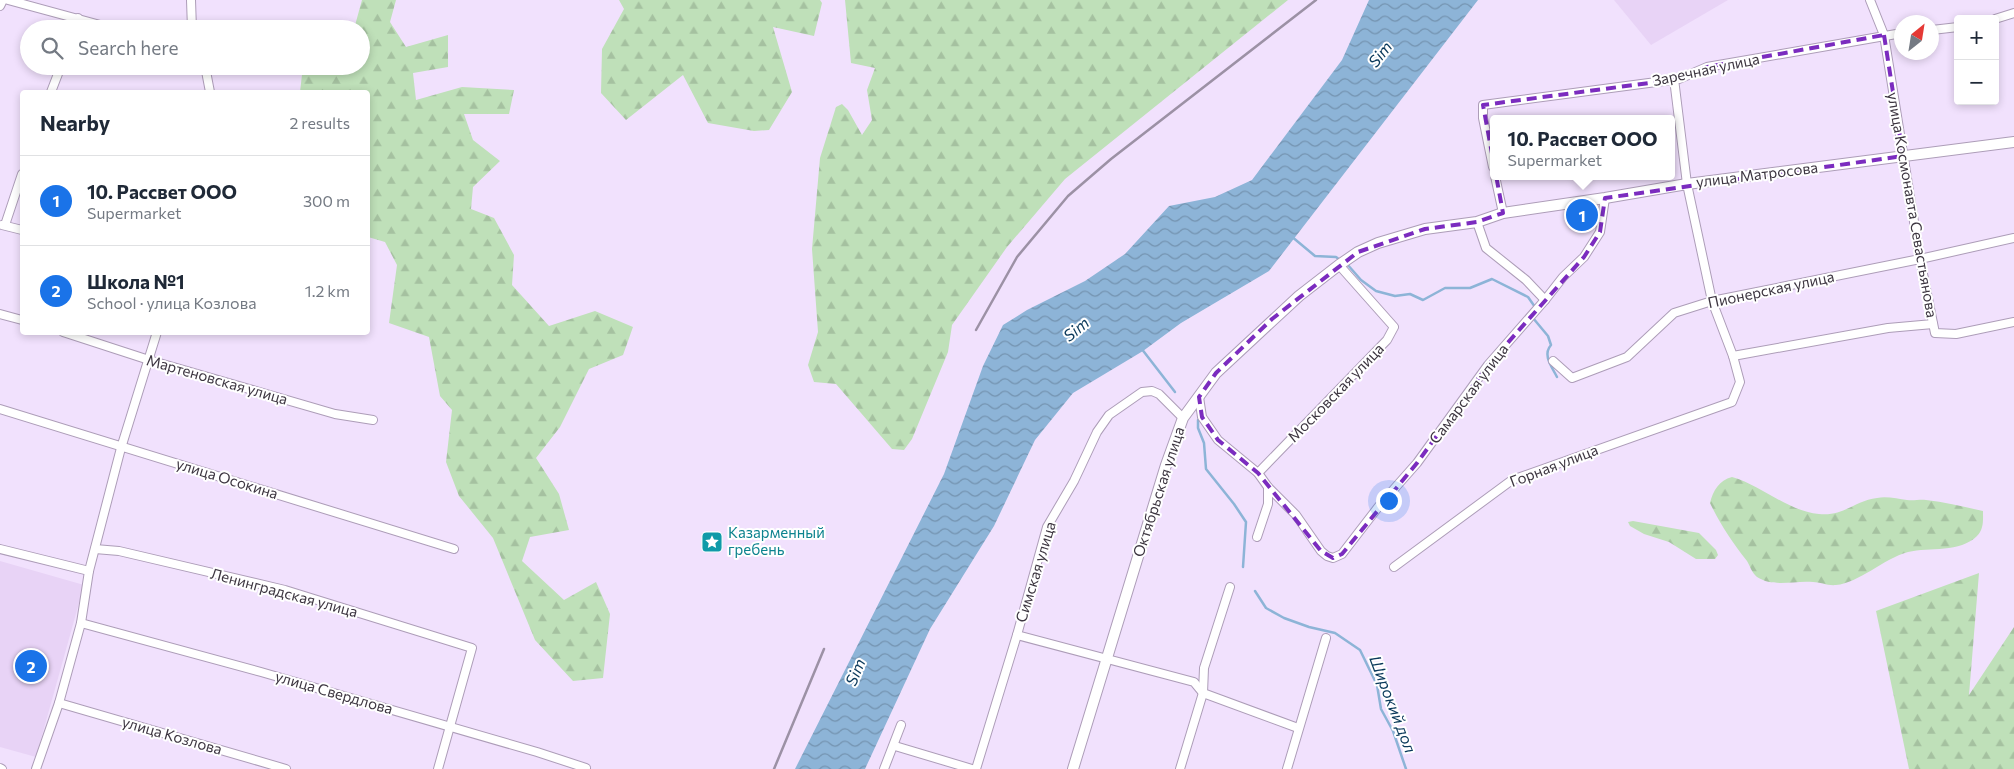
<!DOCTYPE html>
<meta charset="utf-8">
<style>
:root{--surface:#fff;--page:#f6f6f7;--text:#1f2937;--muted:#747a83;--line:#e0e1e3;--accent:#1a73e8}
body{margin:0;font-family:Commissioner,sans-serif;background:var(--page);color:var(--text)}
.controls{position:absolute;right:15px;top:15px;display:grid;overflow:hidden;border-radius:5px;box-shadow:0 2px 8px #0003}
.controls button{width:45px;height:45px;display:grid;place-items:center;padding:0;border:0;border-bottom:1px solid var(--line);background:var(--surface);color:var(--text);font:25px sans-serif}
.compass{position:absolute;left:1894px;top:15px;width:45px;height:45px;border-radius:50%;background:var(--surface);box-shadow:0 2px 8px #0003;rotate:30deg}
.you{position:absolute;left:1388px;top:500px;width:18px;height:18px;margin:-12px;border:4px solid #fff;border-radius:50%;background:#1a73e8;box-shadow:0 0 0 8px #1a73e833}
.badge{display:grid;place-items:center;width:32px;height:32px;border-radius:50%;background:var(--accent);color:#fff;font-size:16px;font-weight:700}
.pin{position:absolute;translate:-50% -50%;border:2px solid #fff;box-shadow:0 1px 5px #0006}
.popup{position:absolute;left:1490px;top:115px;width:185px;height:65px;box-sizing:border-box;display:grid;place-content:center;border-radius:5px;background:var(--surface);filter:drop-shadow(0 1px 4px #0005);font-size:16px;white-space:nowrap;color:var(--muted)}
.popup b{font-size:19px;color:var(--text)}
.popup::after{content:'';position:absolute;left:50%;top:100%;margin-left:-10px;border:10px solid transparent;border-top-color:var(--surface)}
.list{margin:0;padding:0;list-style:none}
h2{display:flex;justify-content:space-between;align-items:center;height:65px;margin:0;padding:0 20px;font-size:21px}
h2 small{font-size:16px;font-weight:400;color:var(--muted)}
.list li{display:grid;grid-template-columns:32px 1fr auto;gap:15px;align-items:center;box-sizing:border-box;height:90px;padding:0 20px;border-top:1px solid var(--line)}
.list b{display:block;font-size:19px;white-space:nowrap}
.list p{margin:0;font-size:16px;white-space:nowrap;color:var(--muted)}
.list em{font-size:16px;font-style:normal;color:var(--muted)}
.icon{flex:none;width:28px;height:28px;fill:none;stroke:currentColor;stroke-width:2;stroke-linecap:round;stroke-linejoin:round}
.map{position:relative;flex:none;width:2014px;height:769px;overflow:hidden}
.search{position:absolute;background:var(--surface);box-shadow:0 2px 8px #0003;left:20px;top:20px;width:350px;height:55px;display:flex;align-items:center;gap:12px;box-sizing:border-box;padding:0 18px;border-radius:28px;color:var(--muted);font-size:19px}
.panel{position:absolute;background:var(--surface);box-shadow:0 2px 8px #0003;left:20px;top:90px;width:350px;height:245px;border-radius:5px}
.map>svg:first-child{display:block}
.built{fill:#e8d3f6}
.forest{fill:url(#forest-firs)}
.water{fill:url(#water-waves)}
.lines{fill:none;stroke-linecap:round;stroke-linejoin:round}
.stream{stroke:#8db4d7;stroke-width:2.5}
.minor-casing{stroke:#ad9db8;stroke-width:10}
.secondary-casing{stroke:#ad9db8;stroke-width:12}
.minor{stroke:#fff;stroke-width:8}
.secondary{stroke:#fff;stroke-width:10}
.rail{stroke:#9c91a5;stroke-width:2.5}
.marked{fill:none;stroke:#7b2cbf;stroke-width:4;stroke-dasharray:10 6;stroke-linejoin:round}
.labels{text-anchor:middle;stroke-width:4;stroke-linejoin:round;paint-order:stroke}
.street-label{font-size:15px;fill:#3d3641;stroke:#fff}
.culture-label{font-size:15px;fill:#0d838f;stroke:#fff;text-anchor:start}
.water-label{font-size:16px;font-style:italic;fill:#0a395b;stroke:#fff}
</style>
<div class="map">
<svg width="2014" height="769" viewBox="0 0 2014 769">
<defs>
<pattern id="forest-firs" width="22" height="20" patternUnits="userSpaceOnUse" patternTransform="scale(1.25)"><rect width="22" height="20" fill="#bfe0b9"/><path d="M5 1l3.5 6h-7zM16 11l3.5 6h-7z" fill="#a5c1a0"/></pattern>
<pattern id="water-waves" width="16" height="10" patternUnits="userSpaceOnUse" patternTransform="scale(1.25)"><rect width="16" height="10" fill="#8db4d7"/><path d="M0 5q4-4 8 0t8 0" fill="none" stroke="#7493b0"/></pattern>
</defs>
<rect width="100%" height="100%" fill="#f1e1fd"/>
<g class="built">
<polygon points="1614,0 1728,0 1651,45"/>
<polygon points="0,561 84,585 36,757 0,747"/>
</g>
<g class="forest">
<polygon points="362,0 396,0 390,22 406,47 448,35 448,67 413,73 416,100 462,87 514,90 509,114 464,114 473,140 500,161 473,187 471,209 494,218 514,255 512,285 549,326 595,311 633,327 623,355 589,369 560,427 536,458 559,494 569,530 530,537 522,561 564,600 596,582 610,614 603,678 573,681 535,640 493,538 459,496 446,462 452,410 440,396 429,337 389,323 397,265 385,242 368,237 368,92 300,92 303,66 361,66 361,29 354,29"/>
<polygon points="619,0 820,0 822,3 814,36 773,27 792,92 769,130 754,131 708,123 683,75 626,120 601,93 602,49 624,9"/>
<polygon points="845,0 1288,0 1065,179 1007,247 952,325 948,352 912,439 904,450 892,449 836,384 814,382 808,365 818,332 812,249 820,158 836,107 842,104 848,110 862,135 872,120 867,90 875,68 851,63"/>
<path d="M1732 477C1763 486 1787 511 1819 514 1843 517 1856 500 1877 498 1887 496 1898 499 1907 500 1914 501 1920 499 1926 500 1945 502 1964 507 1983 511 1983 520 1984 529 1977 536 1960 553 1930 547 1908 552 1883 559 1859 583 1836 585 1828 586 1820 582 1813 582 1795 580 1774 588 1757 577 1752 573 1750 566 1747 561 1732 542 1720 524 1710 503 1713 491 1719 480 1732 477Z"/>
<polygon points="1633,521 1699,533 1716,550 1718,555 1715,559 1696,559 1669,542 1644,534 1630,526 1628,522"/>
<polygon points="1979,573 1969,695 2014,627 2014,769 1909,769 1876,611"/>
</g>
<polygon class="water" points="1369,0 1478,0 1269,271 1181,323 1143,351 1073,393 1035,440 994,526 930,629 865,769 795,769 944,474 983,366 1003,325 1027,310 1085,281 1125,254 1169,206 1215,197 1252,180 1342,60"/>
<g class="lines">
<g class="stream">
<polyline points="1291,236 1315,256 1336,257 1340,260"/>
<polyline points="1347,264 1361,280 1376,291 1395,296 1410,294 1423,300 1445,288 1470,288 1492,279 1528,297 1535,307 1534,309"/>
<path d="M1533 318 1548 336 1551 345C1542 355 1552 367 1557 377"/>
<polyline points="1141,348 1175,392"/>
<polyline points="1198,420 1198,428 1204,443 1206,469 1234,504 1246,522 1243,567"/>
<polyline points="1255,591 1266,608 1284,618 1309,627 1335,633 1360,650 1377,685 1381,709 1393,731 1406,769"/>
</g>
<g class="minor-casing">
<g id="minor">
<polyline points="8,0 115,29"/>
<polyline points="191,0 192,29"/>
<polyline points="1870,0 1884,35 1920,259 1935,333 1956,334 2014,322"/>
<polyline points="0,6 3,0"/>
<polyline points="1995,19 2014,13"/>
<polyline points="74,29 78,18"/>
<polyline points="1932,30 1958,27"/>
<polyline points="205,66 210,92"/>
<polyline points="1674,79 1687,184 1712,301 1733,356 1888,328 1933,324"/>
<polyline points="51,92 61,66"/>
<polyline points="1493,167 1483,118 1483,105 1679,79 1707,67 1902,33"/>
<polyline points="1495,176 1503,213"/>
<polyline points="1477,222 1486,248 1526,280 1545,300"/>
<polyline points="2,225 22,230"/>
<polyline points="5,225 22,174"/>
<polyline points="0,314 22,320"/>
<polyline points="63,332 149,360 335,414 373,420"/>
<polyline points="1553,361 1572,378 1627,357 1674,313 1712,301 1920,259 2014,238"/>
<polyline points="1199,397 1202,417 1218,440 1258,473 1268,487 1296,515 1321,551 1327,556 1333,558 1342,554 1379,506 1417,463 1488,365 1545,300 1563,277 1584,257 1600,232 1605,198"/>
<polyline points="0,409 454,549"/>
<polyline points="1258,473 1387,340 1394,327 1339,265"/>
<polyline points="1257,537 1268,504 1268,487"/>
<polyline points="0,549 89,571"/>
<polyline points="95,549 119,551 285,590 472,648 438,769"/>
<polyline points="1394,567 1512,480 1732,402 1740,382 1733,356"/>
<polyline points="81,623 261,672 537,752 586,768"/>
<polyline points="1017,635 1194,682 1203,693 1298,728"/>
<polyline points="59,703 286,769"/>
<polyline points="895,746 972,769"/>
<polyline points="0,768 2,769"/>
<polyline points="36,769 59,703 81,623 89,571 121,448 157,332"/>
<polyline points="884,769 901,725"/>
<polyline points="976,769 1017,635 1047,527 1074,481 1097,432 1109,415 1142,392 1152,391 1159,394 1183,418"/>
<polyline points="1180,769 1203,693 1204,668 1230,587"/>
<polyline points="1287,769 1326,638"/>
</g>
</g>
<g class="secondary-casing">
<polyline id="secondary" points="1073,769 1166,465 1183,418 1216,373 1299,296 1339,265 1358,252 1378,243 1425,229 1477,222 1503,213 1605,198 1687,184 2014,142"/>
</g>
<use href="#minor" class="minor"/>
<use href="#secondary" class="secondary"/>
<g class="rail">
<polyline points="976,330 1017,257 1068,196 1111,159 1316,0"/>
<polyline points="774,769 824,649"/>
</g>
</g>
<path class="marked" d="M1884 35 1903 156 1605 198 1600 232 1584 257 1488 365 1417 463 1342 554 1333 558 1321 551 1258 473 1218 440 1202 417 1199 397 1216 373 1272 319 1358 252 1425 229 1477 222 1503 213 1483 105 1679 79 1707 67Z"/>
<defs>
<g id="sight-square" transform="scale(1.125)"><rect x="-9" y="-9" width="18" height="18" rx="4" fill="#0f9aa8" stroke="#fff"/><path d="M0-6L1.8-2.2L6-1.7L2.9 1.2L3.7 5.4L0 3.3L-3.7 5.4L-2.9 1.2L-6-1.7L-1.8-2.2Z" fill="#fff"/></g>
</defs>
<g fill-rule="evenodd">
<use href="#sight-square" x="712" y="542"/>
</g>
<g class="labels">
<g class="street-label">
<text transform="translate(1706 70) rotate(-12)" y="5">Заречная улица</text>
<text transform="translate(1757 175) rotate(-7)" y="5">улица Матросова</text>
<text transform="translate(1912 205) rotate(80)" y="5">улица Космонавта Севастьянова</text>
<text transform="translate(1771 290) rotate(-12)" y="5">Пионерская улица</text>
<text transform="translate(217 380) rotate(16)" y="5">Мартеновская улица</text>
<text transform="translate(1336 393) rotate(-46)" y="5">Московская улица</text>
<text transform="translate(1469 394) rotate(-53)" y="5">Самарская улица</text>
<text transform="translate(1554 466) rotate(-21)" y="5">Горная улица</text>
<text transform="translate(227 479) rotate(17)" y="5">улица Осокина</text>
<text transform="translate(1159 492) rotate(-72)" y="5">Октябрьская улица</text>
<text transform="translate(1036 572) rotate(-73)" y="5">Симская улица</text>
<text transform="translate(284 593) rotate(15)" y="5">Ленинградская улица</text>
<text transform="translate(334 693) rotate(16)" y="5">улица Свердлова</text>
<text transform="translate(172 736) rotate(16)" y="5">улица Козлова</text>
</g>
<g class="culture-label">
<text x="728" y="538">Казарменный<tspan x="728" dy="17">гребень</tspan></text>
</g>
<g class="water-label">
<text transform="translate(1380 54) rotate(-52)" y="6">Sim</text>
<text transform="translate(1076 329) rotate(-40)" y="6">Sim</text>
<text transform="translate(855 672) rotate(-68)" y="6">Sim</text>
<text transform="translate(1393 704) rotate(69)" y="6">Широкий дол</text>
</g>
</g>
</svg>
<div class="controls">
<button>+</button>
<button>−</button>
</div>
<svg class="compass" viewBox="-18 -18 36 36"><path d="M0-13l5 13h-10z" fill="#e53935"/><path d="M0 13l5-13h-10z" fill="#747a83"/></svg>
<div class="you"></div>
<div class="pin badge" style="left:1582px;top:215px">1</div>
<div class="popup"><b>10. Рассвет ООО</b>Supermarket</div>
<div class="pin badge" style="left:31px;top:666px">2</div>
<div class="search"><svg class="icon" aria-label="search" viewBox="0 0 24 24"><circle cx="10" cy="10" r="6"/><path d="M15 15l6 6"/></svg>Search here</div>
<section class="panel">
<h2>Nearby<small>2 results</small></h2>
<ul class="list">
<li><span class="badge">1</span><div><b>10. Рассвет ООО</b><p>Supermarket</p></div><em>300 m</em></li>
<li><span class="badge">2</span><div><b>Школа №1</b><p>School · улица Козлова</p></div><em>1.2 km</em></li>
</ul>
</section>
</div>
